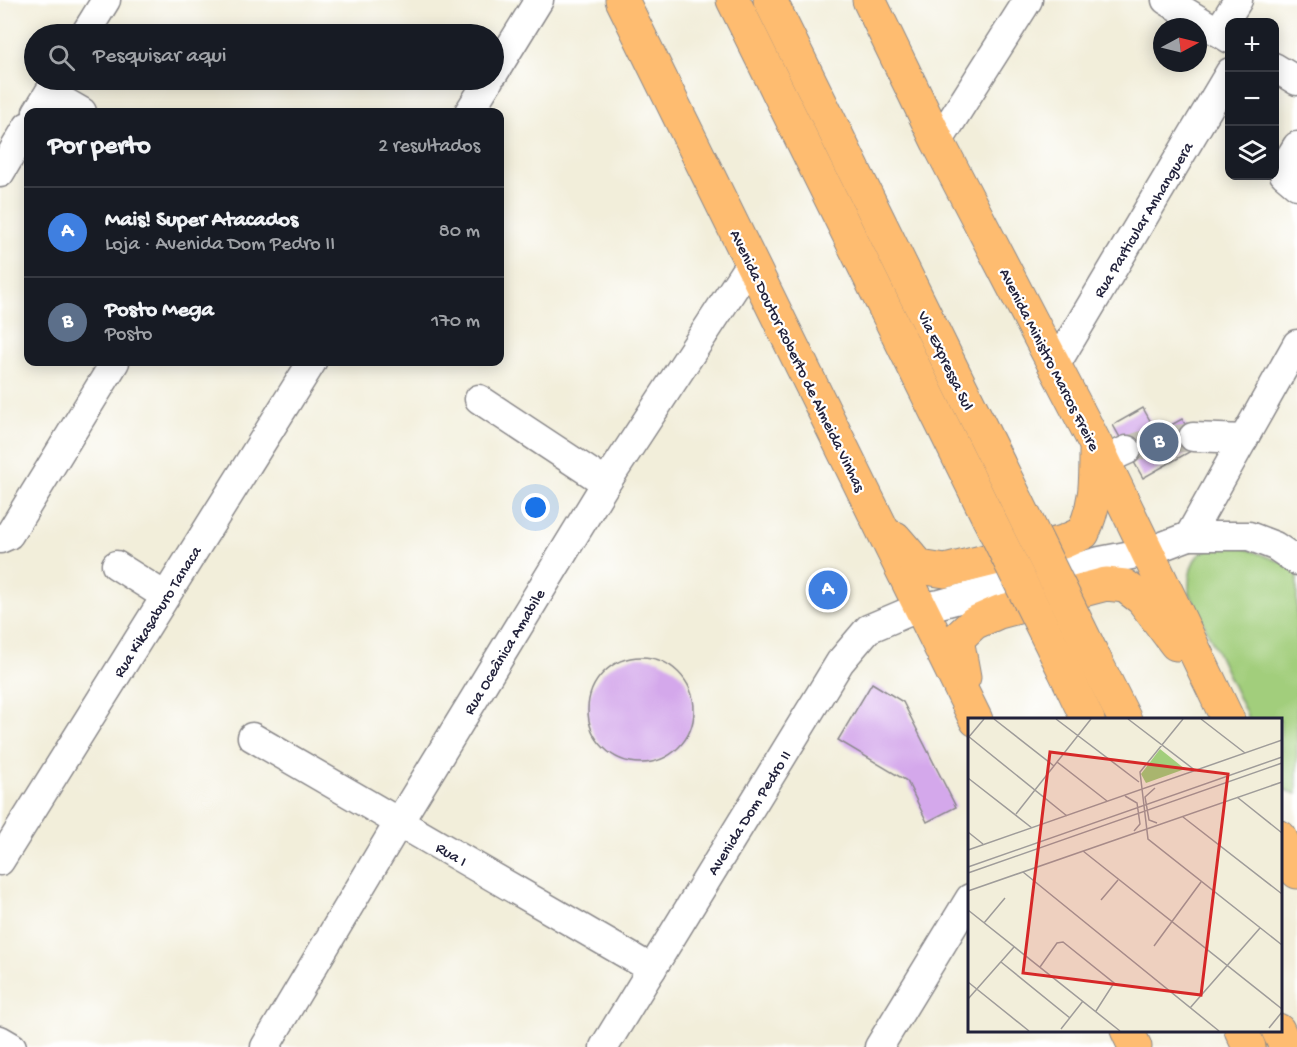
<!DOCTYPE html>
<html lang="pt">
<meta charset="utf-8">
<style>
:root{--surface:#171b24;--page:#20242c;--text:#f1f3f6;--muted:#9ea1a6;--line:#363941;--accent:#b45309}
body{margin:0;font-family:"Gochi Hand",sans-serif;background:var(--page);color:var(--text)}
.controls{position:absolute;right:18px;top:18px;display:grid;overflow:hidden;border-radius:12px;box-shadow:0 3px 15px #0003}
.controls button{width:54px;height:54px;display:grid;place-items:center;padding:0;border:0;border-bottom:2px solid var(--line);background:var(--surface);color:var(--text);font:30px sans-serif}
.compass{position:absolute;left:1153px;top:18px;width:54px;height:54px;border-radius:50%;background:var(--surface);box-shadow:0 3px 15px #0003;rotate:83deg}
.you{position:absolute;left:536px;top:508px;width:21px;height:21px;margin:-15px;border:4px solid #fff;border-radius:50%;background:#1a73e8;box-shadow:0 0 0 9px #1a73e833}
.badge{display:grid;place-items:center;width:39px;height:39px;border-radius:50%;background:var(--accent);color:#fff;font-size:20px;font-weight:700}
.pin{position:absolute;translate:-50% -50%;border:3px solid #fff;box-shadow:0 2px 6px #0006}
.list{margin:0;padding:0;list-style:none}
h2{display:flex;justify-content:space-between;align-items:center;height:78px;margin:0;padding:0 24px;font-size:26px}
h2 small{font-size:20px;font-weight:400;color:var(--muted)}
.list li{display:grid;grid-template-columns:39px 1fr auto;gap:18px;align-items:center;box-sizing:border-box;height:90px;padding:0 24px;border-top:2px solid var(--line)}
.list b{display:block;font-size:22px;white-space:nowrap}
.list p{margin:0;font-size:20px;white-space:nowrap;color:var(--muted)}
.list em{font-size:20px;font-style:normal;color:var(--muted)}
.icon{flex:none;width:33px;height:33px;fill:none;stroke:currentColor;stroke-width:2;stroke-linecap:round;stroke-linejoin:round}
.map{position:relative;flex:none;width:1297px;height:1047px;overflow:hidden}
.search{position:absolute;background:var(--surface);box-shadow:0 3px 15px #0003;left:24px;top:24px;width:480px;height:66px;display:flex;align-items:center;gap:15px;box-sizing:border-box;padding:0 21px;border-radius:33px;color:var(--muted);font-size:22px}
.panel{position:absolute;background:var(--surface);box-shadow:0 3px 15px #0003;left:24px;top:108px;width:480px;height:258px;border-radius:12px}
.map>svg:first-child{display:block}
.green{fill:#a2ce7b;stroke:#62785b;stroke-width:1.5}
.building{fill:#d4a8eb}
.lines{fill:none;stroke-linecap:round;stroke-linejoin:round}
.minor-tunnel{stroke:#c8c5ba;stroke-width:28;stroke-dasharray:28 14;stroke-linecap:butt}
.minor-casing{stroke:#8a888a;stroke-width:31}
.major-casing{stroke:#8a888a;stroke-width:35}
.highway-casing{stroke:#8a888a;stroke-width:35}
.minor{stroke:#fff;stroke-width:28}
.major{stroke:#febc70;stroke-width:33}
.highway{stroke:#febc70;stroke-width:33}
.highway-bridge-casing{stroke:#8a888a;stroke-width:35;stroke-linecap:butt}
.highway-bridge{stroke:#febc70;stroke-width:33}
.labels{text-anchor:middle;stroke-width:4.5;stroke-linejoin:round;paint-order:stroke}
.street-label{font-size:16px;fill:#22223b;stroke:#fff}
.inset-road{fill:none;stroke:#9f9c9a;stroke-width:1.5}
.view{fill:#d62828;fill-opacity:0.15;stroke:#d62828;stroke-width:3}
.inset-edge{fill:none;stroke:#22223b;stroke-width:3}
</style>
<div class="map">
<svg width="1297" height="1047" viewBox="0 0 1297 1047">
<rect width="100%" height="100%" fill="#fff"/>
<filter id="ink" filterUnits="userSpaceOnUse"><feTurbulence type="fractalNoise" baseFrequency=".0167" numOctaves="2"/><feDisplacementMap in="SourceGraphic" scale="12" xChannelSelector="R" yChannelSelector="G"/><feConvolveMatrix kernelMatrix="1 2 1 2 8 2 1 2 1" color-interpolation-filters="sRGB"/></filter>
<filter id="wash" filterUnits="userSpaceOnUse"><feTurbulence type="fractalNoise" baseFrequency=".008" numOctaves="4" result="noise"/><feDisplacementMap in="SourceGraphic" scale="24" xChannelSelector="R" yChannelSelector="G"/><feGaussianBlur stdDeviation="1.35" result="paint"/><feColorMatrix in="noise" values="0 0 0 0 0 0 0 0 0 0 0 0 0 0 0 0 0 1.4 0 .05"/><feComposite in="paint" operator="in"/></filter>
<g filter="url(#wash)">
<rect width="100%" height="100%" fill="#f2eeda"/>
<path class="green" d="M1234 544 1297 568V794L1285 790 1281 784 1280 720H1249L1189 592C1188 556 1199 547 1234 544Z"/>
<g id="blocks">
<g class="building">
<polygon points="1143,408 1157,433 1182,419 1198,447 1143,478 1113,425"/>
<circle cx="641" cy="710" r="53"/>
<polygon points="872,683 903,702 956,807 927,822 907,781 838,740"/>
</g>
</g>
</g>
<g filter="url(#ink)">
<use href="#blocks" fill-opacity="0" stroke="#8a888a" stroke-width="1.5"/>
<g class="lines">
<polyline class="minor-tunnel" points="1127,450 1155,441 1193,437"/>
<g class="minor-casing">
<g id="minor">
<polyline points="1166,0 1230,39"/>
<polyline points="1218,32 1238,0"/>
<polyline points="85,34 106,0"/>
<polyline points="1274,67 1297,81"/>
<polyline points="494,73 539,0"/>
<polyline points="49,93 82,112"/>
<polyline points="37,112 57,80"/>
<polyline points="469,112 489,80"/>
<polyline points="938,142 1028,0"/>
<polyline points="1297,146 1284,167 1284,174 1297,185"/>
<polyline points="0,173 28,126"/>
<polyline points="1055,366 1230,72"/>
<polyline points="479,399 606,483"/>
<polyline points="1193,437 1244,439"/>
<polyline points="1103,461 1127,450"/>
<polyline points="1189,536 1297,344"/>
<polyline points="0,539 9,535 115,362"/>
<polyline points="116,565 165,596"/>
<polyline points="252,737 652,969"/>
<polyline points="0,861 312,362"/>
<polyline points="0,1040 12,1047"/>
<polyline points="265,1047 399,822 606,483 751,262"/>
<polyline points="604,1047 840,662 868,629 920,607 940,604 1100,561 1147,552 1189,536 1249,536 1275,546 1297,561"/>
<polyline points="879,1047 970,898"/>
</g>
</g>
<g class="major-casing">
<g id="major">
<polyline points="622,0 976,720"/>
<polyline points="869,0 938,142 1096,445 1228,720"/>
<path d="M895 538 920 567 945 571 1063 542 1083 533C1096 504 1096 483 1096 452"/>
<polyline points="964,677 957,639 974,623 999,612 1106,584 1125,586 1142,599 1176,644"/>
<polyline points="1280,837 1297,872"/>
<polyline points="1127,1030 1135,1047"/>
</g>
</g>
<g class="highway-casing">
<g id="highway">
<polyline points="733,0 988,517"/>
<polyline points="770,0 1018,503"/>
<polyline points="1094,658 1125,720"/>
<polyline points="1064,670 1088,720"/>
<polyline points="1241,1030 1249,1047"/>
<polyline points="1278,1030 1286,1047"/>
</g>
</g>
<use href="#minor" class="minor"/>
<use href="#major" class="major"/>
<use href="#highway" class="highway"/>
<g class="highway-bridge-casing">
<g id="highway-bridge">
<polyline points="1018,503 1094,658"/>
<polyline points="988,517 1064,670"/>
</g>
</g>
<use href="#highway-bridge" class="highway-bridge"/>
</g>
</g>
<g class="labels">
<g class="street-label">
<text transform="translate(1142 219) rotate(-59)" y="6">Rua Particular Anhanguera</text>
<text transform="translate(1051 359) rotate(63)" y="6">Avenida Ministro Marcos Freire</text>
<text transform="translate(799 360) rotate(64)" y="6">Avenida Doutor Roberto de Almeida Vinhas</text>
<text transform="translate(947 360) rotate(64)" y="6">Via Expressa Sul</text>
<text transform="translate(156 611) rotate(-58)" y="6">Rua Kikasaburo Tanaca</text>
<text transform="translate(503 651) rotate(-59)" y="6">Rua Oceânica Amabile</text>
<text transform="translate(748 812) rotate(-58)" y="6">Avenida Dom Pedro II</text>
<text transform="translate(452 853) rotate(30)" y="6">Rua I</text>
</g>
</g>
<g transform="translate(968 718)">
<rect width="314" height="314" fill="#f2eeda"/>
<path d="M192 31 217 51 178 65 173 56Z" fill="#a2ce7b"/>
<path class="inset-road" d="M26 1 86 48M88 1 171 64M160 1 228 53M215 1 172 54 180 121 314 227M233 1 277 35M0 18 99 98M0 20 16 1M89 44 139 83M0 60 64 110M187 70 177 79 181 102 189 105M157 78 169 85 172 106 166 113M269 79 314 115M48 96 123 1M215 99 314 176M0 114 15 126M0 132 314 22M115 133 314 291M0 149 314 39M55 154 251 313M0 155 314 45M0 173 314 64M133 182 150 162M0 192 152 313M16 205 37 180M186 228 233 164M33 244 102 300M72 249 89 225 95 224 146 265 128 293M0 264 61 313M0 281 46 229M222 290 292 210M301 310 314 294M93 311 115 283"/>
<path class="view" d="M82 34 260 56 233 277 55 255Z"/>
<rect width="314" height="314" class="inset-edge"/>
</g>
</svg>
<div class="controls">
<button>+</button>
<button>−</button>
<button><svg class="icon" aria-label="layers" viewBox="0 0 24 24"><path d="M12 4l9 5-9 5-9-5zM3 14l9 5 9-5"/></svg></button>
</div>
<svg class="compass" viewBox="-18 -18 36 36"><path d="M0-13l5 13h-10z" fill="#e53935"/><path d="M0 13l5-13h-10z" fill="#9ea1a6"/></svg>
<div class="you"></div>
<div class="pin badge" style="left:828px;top:590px;background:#3f7fe0">A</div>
<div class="pin badge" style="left:1159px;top:442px;background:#5c6f8a">B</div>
<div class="search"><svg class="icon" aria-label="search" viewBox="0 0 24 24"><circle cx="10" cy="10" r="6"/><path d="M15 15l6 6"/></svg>Pesquisar aqui</div>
<section class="panel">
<h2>Por perto<small>2 resultados</small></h2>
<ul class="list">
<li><span class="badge" style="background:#3f7fe0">A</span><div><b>Mais! Super Atacados</b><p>Loja · Avenida Dom Pedro II</p></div><em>80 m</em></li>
<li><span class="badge" style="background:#5c6f8a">B</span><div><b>Posto Mega</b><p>Posto</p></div><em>170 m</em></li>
</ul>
</section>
</div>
